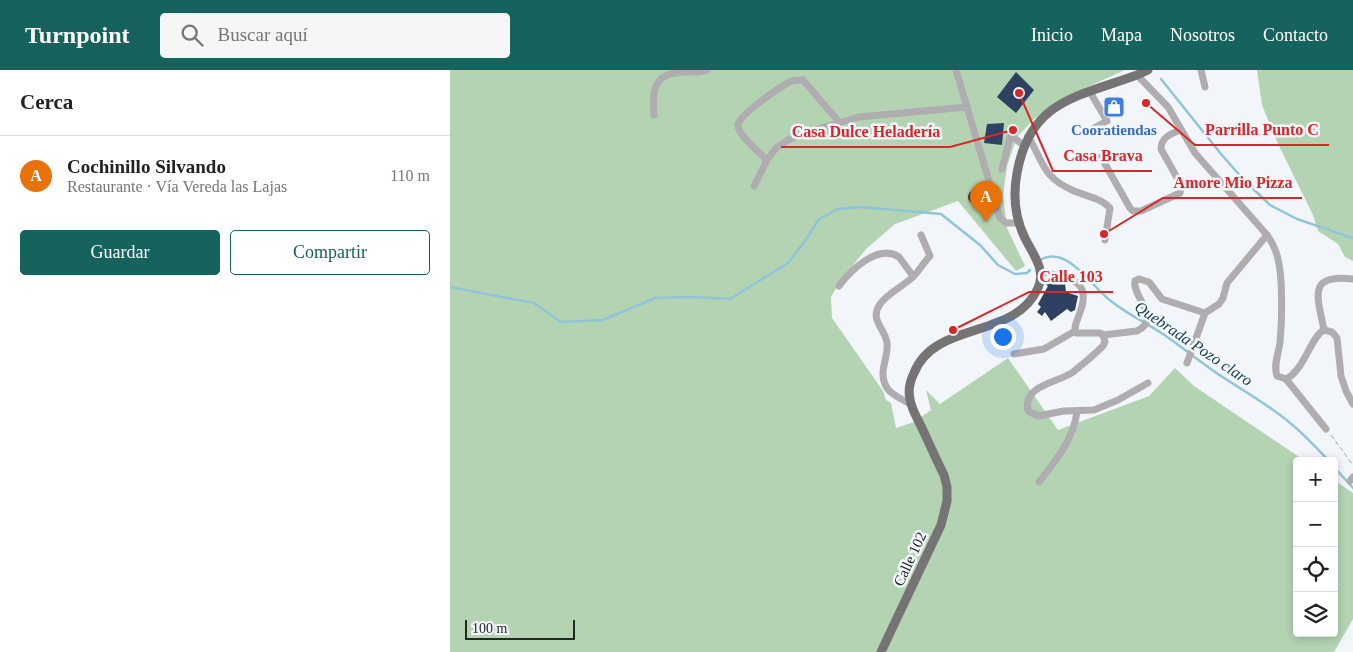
<!DOCTYPE html>
<html lang="es">
<meta charset="utf-8">
<style>
:root{--surface:#fff;--page:#f6f6f6;--text:#222;--muted:#767676;--line:#e0e0e0;--accent:#16625c}
body{margin:0;font-family:"Times New Roman",serif;background:var(--page);color:var(--text)}
.controls{position:absolute;right:15px;bottom:15px;display:grid;overflow:hidden;border-radius:5px;box-shadow:0 2px 8px #0003}
.controls button{width:45px;height:45px;display:grid;place-items:center;padding:0;border:0;border-bottom:1px solid var(--line);background:var(--surface);color:var(--text);font:25px sans-serif}
.scale{position:absolute;left:15px;bottom:12px;width:110px;box-sizing:border-box;padding-left:5px;border:2px solid #242526;border-top:0;font-size:14px;line-height:18px;white-space:nowrap;color:#242526;-webkit-text-stroke:4px #f2f5f9;paint-order:stroke}
.you{position:absolute;left:552px;top:266px;width:18px;height:18px;margin:-12px;border:4px solid #fff;border-radius:50%;background:#1a73e8;box-shadow:0 0 0 8px #1a73e833}
.badge{display:grid;place-items:center;width:32px;height:32px;border-radius:50%;background:var(--accent);color:#fff;font-size:16px;font-weight:700}
.pin{position:absolute;translate:-50% -41px;filter:drop-shadow(0 1px 2px #0008)}
.pin::after{content:'';position:absolute;top:26px;width:18px;height:15px;background:inherit;clip-path:polygon(0 0,100% 0,50% 100%)}
.list{margin:0;padding:0;list-style:none}
h2{display:flex;justify-content:space-between;align-items:center;height:65px;margin:0;padding:0 20px;font-size:21px}
h2 small{font-size:16px;font-weight:400;color:var(--muted)}
.list li{display:grid;grid-template-columns:32px 1fr auto;gap:15px;align-items:center;box-sizing:border-box;height:80px;padding:0 20px;border-top:1px solid var(--line)}
.list b{display:block;font-size:19px;white-space:nowrap}
.list p{margin:0;font-size:16px;white-space:nowrap;color:var(--muted)}
.list em{font-size:16px;font-style:normal;color:var(--muted)}
.actions{display:flex;gap:10px;padding:15px 20px}
.actions a{flex:1;padding:11px 0;border:1px solid var(--accent);border-radius:5px;text-align:center;font-size:18px;color:var(--accent)}
.actions .main{background:var(--accent);color:#fff}
.icon{flex:none;width:28px;height:28px;fill:none;stroke:currentColor;stroke-width:2;stroke-linecap:round;stroke-linejoin:round}
.map{position:relative;flex:none;width:903px;height:582px;overflow:hidden}
header{display:flex;align-items:center;gap:30px;box-sizing:border-box;height:70px;padding:0 25px;background:var(--accent);color:#fff}
header strong{font-size:24px}
nav{display:flex;gap:28px;margin-inline-start:auto;font-size:18px}
.search{width:350px;height:45px;background:var(--page);display:flex;align-items:center;gap:12px;box-sizing:border-box;padding:0 18px;border-radius:5px;color:var(--muted);font-size:19px}
main{display:flex}
aside{flex:1;background:var(--surface)}
.map>svg:first-child{display:block}
.commercial{fill:#fae3f0}
.green{fill:#b4d3b3}
.lines{fill:none;stroke-linecap:round;stroke-linejoin:round}
.stream{stroke:#90c4d8;stroke-width:2.5}
.building{fill:#2f4162}
.path{stroke:#a6a9ab;stroke-width:1;stroke-dasharray:5 2.5;stroke-linecap:butt}
.minor{stroke:#afadaf;stroke-width:7}
.major{stroke:#767375;stroke-width:9}
.labels{text-anchor:middle;stroke-width:5;stroke-linejoin:round;paint-order:stroke}
.shop-label{font-size:15px;font-weight:bold;fill:#366cbe;stroke:#f2f5f9}
.street-label{font-size:15px;fill:#242526;stroke:#f2f5f9}
.water-label{font-size:16px;font-style:italic;fill:#12404f;stroke:#f2f5f9}
.leader{fill:none;stroke:#d62828;stroke-width:2}
.callout-dot{fill:#d62828;stroke:#f2f5f9;stroke-width:2}
.callout-label{font-size:16px;text-anchor:middle;font-weight:bold;fill:#d62828;stroke:#f2f5f9;stroke-width:5;stroke-linejoin:round;paint-order:stroke}
</style>
<header>
<strong>Turnpoint</strong>
<div class="search"><svg class="icon" aria-label="search" viewBox="0 0 24 24"><circle cx="10" cy="10" r="6"/><path d="M15 15l6 6"/></svg>Buscar aquí</div>
<nav><a>Inicio</a><a>Mapa</a><a>Nosotros</a><a>Contacto</a></nav>
</header>
<main>
<aside>
<h2>Cerca<small></small></h2>
<ul class="list">
<li><span class="badge" style="background:#e8710a">A</span><div><b>Cochinillo Silvando</b><p>Restaurante · Vía Vereda las Lajas</p></div><em>110 m</em></li>
</ul>
<div class="actions"><a class="main">Guardar</a><a>Compartir</a></div>
</aside>
<div class="map">
<svg width="903" height="582" viewBox="0 0 903 582">
<rect width="100%" height="100%" fill="#f2f5f9"/>
<polygon class="commercial" points="667,25 676,43 663,48 651,31"/>
<g class="green">
<polygon points="0,0 675,0 615,27 585,48 567,67 557,96 553,126 557,158 575,196 566,201 508,131 445,154 416,179 391,210 381,227 382,248 433,321 436,330 441,333 446,358 464,352 481,340 476,320 490,334 558,288 608,360 699,326 725,298 744,316 855,391 847,391 847,563 884,563 884,410 903,423 903,549 884,582 0,582"/>
<polygon points="807,0 903,0 903,191 895,187 888,174 868,161 863,145 828,74 812,35"/>
</g>
<g class="lines">
<g class="stream">
<polyline points="711,9 771,84 793,109 820,135 847,149 903,168"/>
<path d="M592 189C612 179 632 202 645 216 663 237 690 249 713 264 732 277 749 291 768 304 786 316 805 327 823 340 844 354 861 372 879 391"/>
<polyline points="0,217 84,233 111,252 153,250 205,228 243,227 280,229 338,193 355,171 369,149 388,139 410,137 491,144 530,175 548,195 565,204 577,203 580,200"/>
<polyline points="884,397 903,418"/>
</g>
</g>
<g class="building">
<polygon points="566,2 584,20 566,43 547,27"/>
<polygon points="554,53 552,75 534,73 537,54"/>
<circle cx="525" cy="127" r="7"/>
<polygon points="597,208 615,213 616,222 628,226 625,240 621,242 617,239 601,251 595,242 592,246 587,242 591,237 588,234 598,216 596,215"/>
</g>
<g class="lines">
<polyline class="path" points="881,365 903,395"/>
<g class="minor">
<polyline points="506,0 550,148 556,153 569,153"/>
<polyline points="751,0 755,17"/>
<path d="M687 5 718 37 745 83 817 165C822 172 826 180 828 189 833 209 832 251 830 272 829 283 823 294 827 306L836 309"/>
<polyline points="640,22 657,51 644,58"/>
<path d="M204 45C202 20 203 3 234 2 242 2 250 3 257 0"/>
<path d="M578 66C594 93 592 107 624 121 636 126 651 128 660 138L655 170"/>
<path d="M651 87 680 138 683 141H691L730 123 731 118 730 113 711 79C711 67 721 64 731 60"/>
<path d="M317 90C310 83 287 64 288 55 289 45 332 15 342 11 345 10 349 10 353 10L390 53"/>
<polyline points="552,99 560,67 562,66 573,75"/>
<polyline points="304,116 317,90 326,78 338,70 354,63 409,47 517,37"/>
<path d="M590 201C618 209 644 208 629 245 627 252 623 257 626 263H650L653 265 687 261C713 248 682 228 685 211L689 209 699 212 712 229 755 243"/>
<path d="M389 216C400 201 428 173 449 187L463 206"/>
<polyline points="874,260 882,262 887,268 891,306 896,321 903,334"/>
<path d="M874 260C868 228 856 203 903 209"/>
<path d="M653 265 655 272 653 276C644 285 633 294 623 302 608 313 572 315 578 341L588 346 614 341 644 340 668 330 698 313"/>
<polyline points="564,284 594,279 625,261"/>
<polyline points="737,293 755,243 769,234 773,228 777,213 817,165"/>
<path d="M836 309C854 301 861 266 874 260"/>
<polyline points="836,309 876,359"/>
<path d="M462 335C454 330 441 325 437 318 427 302 439 288 437 273 435 258 419 250 430 234 438 223 453 216 463 207 469 201 474 192 480 186L471 165"/>
<polyline points="900,411 903,407"/>
<path d="M589 412C606 390 623 370 627 342"/>
</g>
<path class="major" d="M431 582 491 455 497 431V417L494 405C486 389 479 373 471 356 467 348 461 338 460 329 458 320 460 311 464 303 485 250 565 270 588 218 597 199 581 182 574 166 564 145 563 125 567 103 580 30 627 27 687 5L698 0"/>
</g>
<defs>
<g id="shop-square" transform="scale(1.125)"><rect x="-9" y="-9" width="18" height="18" rx="4" fill="#3f7fe0" stroke="#f2f5f9"/><path d="M-5-2.5h2.3a2.7 3.5 0 0 1 5.4 0H5L5.5 6h-11ZM-1.5-2.5h3a1.5 2.3 0 0 0-3 0Z" fill="#fff"/></g>
</defs>
<g fill-rule="evenodd">
<use href="#shop-square" x="664" y="37"/>
</g>
<g class="labels">
<g class="shop-label">
<text x="664" y="65">Cooratiendas</text>
</g>
<g class="street-label">
<text transform="translate(460 489) rotate(-65)" y="5">Calle 102</text>
</g>
<g class="water-label">
<text transform="translate(744 273) rotate(34)" y="6">Quebrada Pozo claro</text>
</g>
</g>
<path class="leader" d="M696 33L745 75H879M563 60L500 77H331M569 23L603 101H702M654 164L713 128H852M503 260L579 222H663"/>
<g class="callout-dot">
<circle cx="696" cy="33" r="5"/>
<circle cx="563" cy="60" r="5"/>
<circle cx="569" cy="23" r="5"/>
<circle cx="654" cy="164" r="5"/>
<circle cx="503" cy="260" r="5"/>
</g>
<g class="callout-label">
<text x="812" y="65">Parrilla Punto C</text>
<text x="416" y="67">Casa Dulce Heladería</text>
<text x="653" y="91">Casa Brava</text>
<text x="783" y="118">Amore Mio Pizza</text>
<text x="621" y="212">Calle 103</text>
</g>
</svg>
<div class="controls">
<button>+</button>
<button>−</button>
<button><svg class="icon" aria-label="locate" viewBox="0 0 24 24"><circle cx="12" cy="12" r="6"/><path d="M12 2v4M12 18v4M2 12h4M18 12h4"/></svg></button>
<button><svg class="icon" aria-label="layers" viewBox="0 0 24 24"><path d="M12 4l9 5-9 5-9-5zM3 14l9 5 9-5"/></svg></button>
</div>
<div class="scale">100 m</div>
<div class="you"></div>
<div class="pin badge" style="left:536px;top:152px;background:#e8710a">A</div>
</div>
</main>
